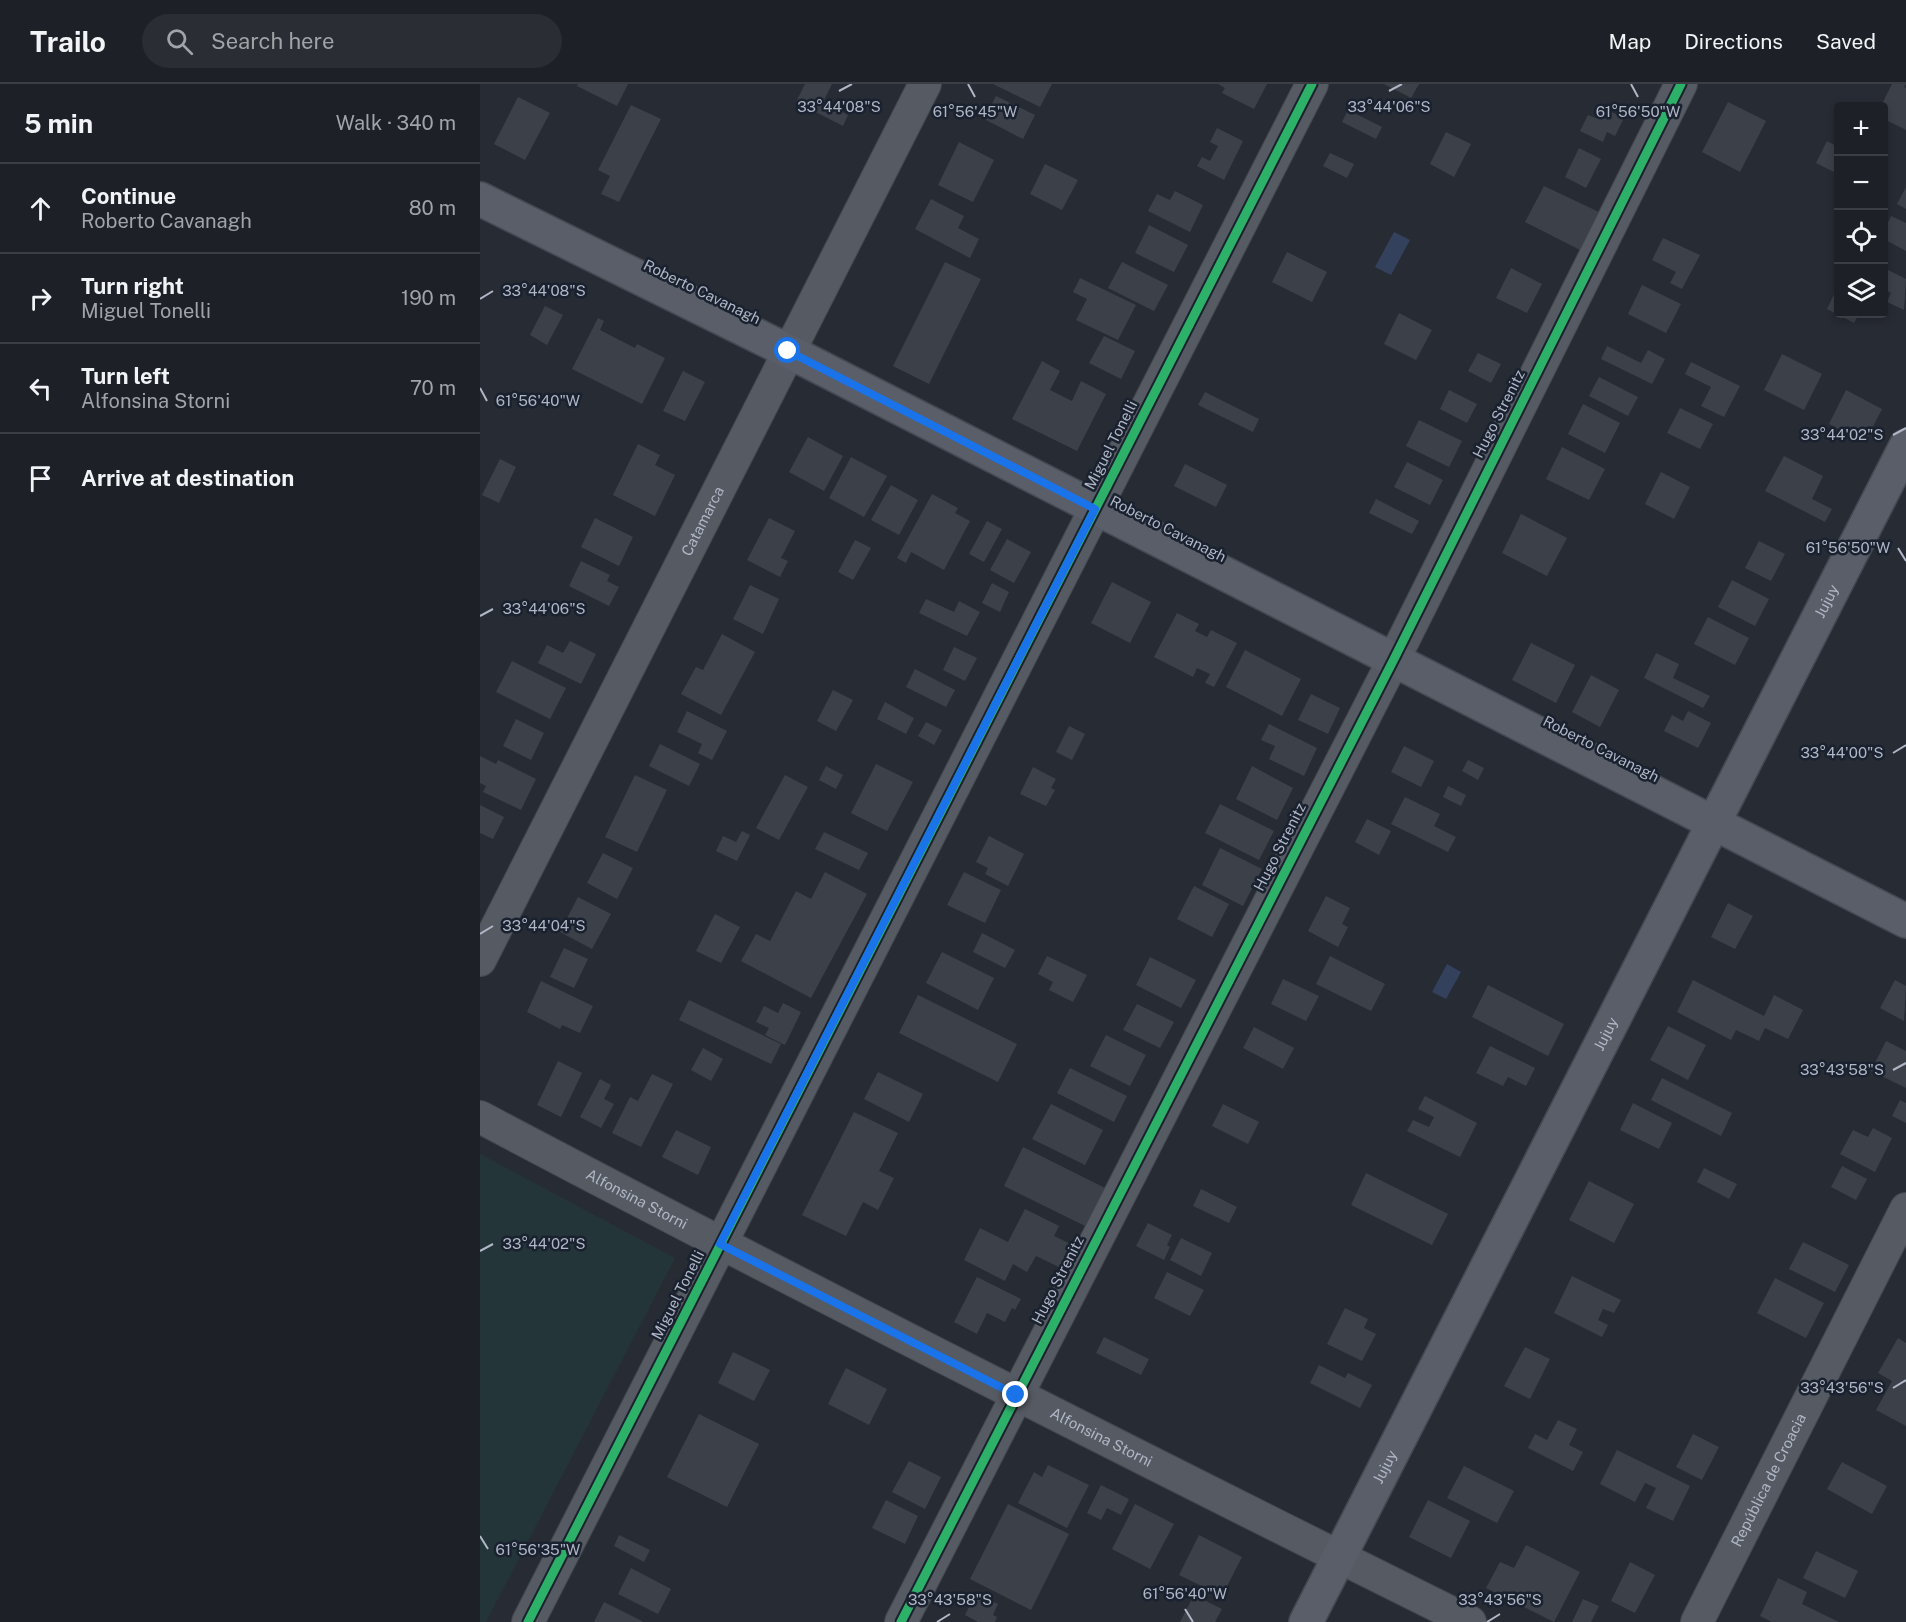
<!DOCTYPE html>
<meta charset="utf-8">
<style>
:root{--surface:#1d2027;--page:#2a2d33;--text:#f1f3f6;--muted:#a0a3a7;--line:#3b3e44}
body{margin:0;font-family:"Public Sans",sans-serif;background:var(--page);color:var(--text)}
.controls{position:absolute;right:18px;top:18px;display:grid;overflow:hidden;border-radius:6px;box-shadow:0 3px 9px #0003}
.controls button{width:54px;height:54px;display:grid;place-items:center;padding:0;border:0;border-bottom:2px solid var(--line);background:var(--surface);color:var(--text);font:30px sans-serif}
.stop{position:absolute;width:18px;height:18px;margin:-14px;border:4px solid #1a73e8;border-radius:50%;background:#fff}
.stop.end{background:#1a73e8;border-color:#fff;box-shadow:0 2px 6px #0008}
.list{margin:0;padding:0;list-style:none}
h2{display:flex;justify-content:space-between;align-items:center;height:78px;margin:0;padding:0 24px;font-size:26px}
h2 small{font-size:20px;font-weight:400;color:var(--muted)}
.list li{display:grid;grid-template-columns:39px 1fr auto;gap:18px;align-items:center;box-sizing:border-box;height:90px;padding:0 24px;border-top:2px solid var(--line)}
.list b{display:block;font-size:22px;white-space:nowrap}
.list p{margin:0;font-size:20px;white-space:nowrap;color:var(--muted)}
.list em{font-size:20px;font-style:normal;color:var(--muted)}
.icon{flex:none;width:33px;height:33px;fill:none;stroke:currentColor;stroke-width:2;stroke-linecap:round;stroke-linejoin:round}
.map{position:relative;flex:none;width:1426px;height:1538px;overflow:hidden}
header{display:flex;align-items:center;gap:36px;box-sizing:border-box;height:84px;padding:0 30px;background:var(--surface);border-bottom:2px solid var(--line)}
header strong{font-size:28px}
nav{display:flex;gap:33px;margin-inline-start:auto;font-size:21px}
.search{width:420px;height:54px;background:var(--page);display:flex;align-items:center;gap:15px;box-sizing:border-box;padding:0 21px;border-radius:33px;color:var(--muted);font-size:22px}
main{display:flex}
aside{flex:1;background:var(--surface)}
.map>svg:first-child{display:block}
.green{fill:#24353a}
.water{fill:#33415d}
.building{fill:#3c4049}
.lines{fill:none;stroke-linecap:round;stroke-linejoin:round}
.street-casing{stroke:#43464d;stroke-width:34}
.secondary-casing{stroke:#444851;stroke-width:36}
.street{stroke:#565a62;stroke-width:32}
.secondary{stroke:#5a5e68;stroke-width:33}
.cycleway-casing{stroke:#1a212f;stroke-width:13}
.cycleway{stroke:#2db169;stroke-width:9}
.route{stroke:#1a73e8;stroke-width:8}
.ticks{fill:none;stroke:#afb6c6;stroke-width:2}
.labels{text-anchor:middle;stroke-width:5;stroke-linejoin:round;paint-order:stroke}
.street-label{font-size:15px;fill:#afb6c6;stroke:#1a212f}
.ticks-label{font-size:15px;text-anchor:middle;fill:#afb6c6;stroke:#1a212f;stroke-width:5;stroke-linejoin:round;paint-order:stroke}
</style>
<header>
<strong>Trailo</strong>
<div class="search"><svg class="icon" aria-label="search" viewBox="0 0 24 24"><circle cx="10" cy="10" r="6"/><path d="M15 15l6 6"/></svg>Search here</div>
<nav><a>Map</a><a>Directions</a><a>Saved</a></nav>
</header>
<main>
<aside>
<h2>5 min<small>Walk · 340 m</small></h2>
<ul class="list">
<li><svg class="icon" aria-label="ahead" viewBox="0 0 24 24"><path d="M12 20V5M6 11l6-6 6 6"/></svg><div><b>Continue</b><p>Roberto Cavanagh</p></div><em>80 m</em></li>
<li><svg class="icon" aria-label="right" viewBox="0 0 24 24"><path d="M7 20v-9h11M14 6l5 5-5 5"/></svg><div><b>Turn right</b><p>Miguel Tonelli</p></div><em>190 m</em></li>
<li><svg class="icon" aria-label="left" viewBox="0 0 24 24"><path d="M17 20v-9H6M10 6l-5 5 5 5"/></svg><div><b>Turn left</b><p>Alfonsina Storni</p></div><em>70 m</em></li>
<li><svg class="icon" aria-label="arrive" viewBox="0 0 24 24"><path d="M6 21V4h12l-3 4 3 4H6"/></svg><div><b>Arrive at destination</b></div></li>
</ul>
</aside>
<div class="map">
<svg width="1426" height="1538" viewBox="0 0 1426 1538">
<rect width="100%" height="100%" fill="#272b34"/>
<polygon class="green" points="0,1070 195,1174 6,1538 0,1538"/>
<g class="water">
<polygon points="914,148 930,156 911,191 895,183"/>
<polygon points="967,880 981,888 966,915 952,908"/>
</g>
<g class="building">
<polygon points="98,0 148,0 137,22 97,2"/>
<polygon points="325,0 352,0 343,18 368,31 363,42 316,18"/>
<polygon points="513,0 572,0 560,23"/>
<polygon points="738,0 787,0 774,25 742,9 745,4"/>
<polygon points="904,0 939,0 931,14"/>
<polygon points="1412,0 1426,0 1424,3 1426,4 1426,46 1404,35 1404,22 1401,22"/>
<polygon points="516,12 555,31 543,55 504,35"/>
<polygon points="38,13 70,29 45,76 14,60"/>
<polygon points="1248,18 1286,37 1260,88 1222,68"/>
<polygon points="151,21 181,35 139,118 121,110 130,92 118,86"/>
<polygon points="1121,23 1144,34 1135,52 1127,48 1123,58 1100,47 1108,31 1116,34"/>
<polygon points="868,26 902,43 896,55 862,38"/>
<polygon points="737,44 763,57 744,96 717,82 722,73 730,77 738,62 730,58"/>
<polygon points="966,48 991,60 974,93 950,80"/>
<polygon points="1347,57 1358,63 1358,90 1336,79"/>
<polygon points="479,58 514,76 493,118 458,101"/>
<polygon points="1099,64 1121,75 1106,104 1085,93"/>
<polygon points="850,69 874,80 867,94 843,82"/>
<polygon points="565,80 598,96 582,126 550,110"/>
<polygon points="1064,102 1119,128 1100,166 1045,138"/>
<polygon points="1426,103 1426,125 1417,120"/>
<polygon points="695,107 723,121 710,148 668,127 677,110 690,116"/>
<polygon points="451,115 484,132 478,144 499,155 490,174 435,145"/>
<polygon points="1411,132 1426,139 1426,167 1404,155 1404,147"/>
<polygon points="669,141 708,161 694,188 655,169"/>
<polygon points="1183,154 1220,171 1202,205 1190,199 1196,188 1172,176"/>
<polygon points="807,168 847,188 832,218 792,198"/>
<polygon points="465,178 501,195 449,300 413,282"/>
<polygon points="642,178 688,201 674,227 628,204"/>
<polygon points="1031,184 1062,200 1047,229 1016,214"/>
<polygon points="1404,184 1426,195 1424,226 1407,218 1411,209 1404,205"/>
<polygon points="600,194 656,221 638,256 596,236 607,215 593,208"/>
<polygon points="1162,201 1201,220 1186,249 1148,230"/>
<polygon points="1358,202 1358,230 1379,230 1374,239 1347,225"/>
<polygon points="65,222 83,231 67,261 50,251"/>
<polygon points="919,229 952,246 936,276 904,260"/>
<polygon points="118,234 124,237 120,246 155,264 157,260 185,274 162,320 92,285"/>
<polygon points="624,252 655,267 641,295 609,279"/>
<polygon points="1127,262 1161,279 1168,266 1185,275 1172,300 1121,275"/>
<polygon points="998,269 1021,280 1011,299 988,287"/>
<polygon points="1302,270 1342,290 1324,326 1284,306"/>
<polygon points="562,277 580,287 570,306 592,317 601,297 626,310 597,367 532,335"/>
<polygon points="1211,278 1260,302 1244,333 1221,322 1231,303 1205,290"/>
<polygon points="203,287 225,298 205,337 183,327"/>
<polygon points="1119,293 1158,313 1148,332 1109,312"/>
<polygon points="969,306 997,320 987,339 960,325"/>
<polygon points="1366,306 1402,325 1385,358 1349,340"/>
<polygon points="725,308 779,335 773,348 718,321"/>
<polygon points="1103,320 1140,339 1125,369 1088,350"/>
<polygon points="1200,324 1233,340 1220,365 1187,349"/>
<polygon points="939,336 982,357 969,383 926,362"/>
<polygon points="328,353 363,372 344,407 309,388"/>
<polygon points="158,360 180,371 175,381 195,391 175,432 133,411"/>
<polygon points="1082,363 1125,385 1109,416 1066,395"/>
<polygon points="1304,372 1343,392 1332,415 1352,425 1345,438 1285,407"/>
<polygon points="371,373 407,392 384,433 349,414"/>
<polygon points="20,375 36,383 19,419 2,411"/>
<polygon points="927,378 963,396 950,421 914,403"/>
<polygon points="705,380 747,401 736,423 694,402"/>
<polygon points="1181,388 1210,403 1194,435 1165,420"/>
<polygon points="411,401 438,416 419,451 391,436"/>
<polygon points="452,410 478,424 475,429 490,437 464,486 431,468 426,479 417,474"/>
<polygon points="896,415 939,437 932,450 889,429"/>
<polygon points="1041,430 1087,454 1067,492 1022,469"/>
<polygon points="115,434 153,453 139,482 101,463"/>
<polygon points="289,434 315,447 301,474 308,477 300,493 267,476"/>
<polygon points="507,437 522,445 504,478 489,470"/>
<polygon points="527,455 551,468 534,499 510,486"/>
<polygon points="375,456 391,464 373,496 358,488"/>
<polygon points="1279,457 1305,470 1291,497 1265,484"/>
<polygon points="101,477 130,491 127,497 139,503 129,522 89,502"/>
<polygon points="1252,496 1289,515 1275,542 1238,523"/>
<polygon points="632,498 671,518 650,559 611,539"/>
<polygon points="512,499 529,508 520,528 502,519"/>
<polygon points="270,501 299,515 283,550 253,535"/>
<polygon points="446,515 474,528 479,517 500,528 487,552 439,529"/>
<polygon points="697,529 719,540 715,547 727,553 731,546 757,559 734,603 725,599 730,590 717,584 713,593 674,573"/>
<polygon points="1228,533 1269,554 1255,581 1214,560"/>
<polygon points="242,550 275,568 241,631 201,610 216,583 223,586"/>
<polygon points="90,557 116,570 101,600 58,579 67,561 83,569"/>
<polygon points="1051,559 1095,581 1076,619 1032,596"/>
<polygon points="474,563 497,574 485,597 463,586"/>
<polygon points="765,566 821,595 802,632 746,603"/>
<polygon points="1176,569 1199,580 1193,594 1230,612 1223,624 1164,594"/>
<polygon points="32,577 86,604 70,635 16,608"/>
<polygon points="435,585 475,606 466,623 426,603"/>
<polygon points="1111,591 1139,606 1120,643 1092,628"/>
<polygon points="353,606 373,616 356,647 337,637"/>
<polygon points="831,610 860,624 848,650 818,636"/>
<polygon points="405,618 434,634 426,650 397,635"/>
<polygon points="207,627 247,647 232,676 218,669 222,660 197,648"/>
<polygon points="1208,627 1231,639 1218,664 1184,647 1192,631 1203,637"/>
<polygon points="36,635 64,649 51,676 23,662"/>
<polygon points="446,638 462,646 454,661 438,652"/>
<polygon points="789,640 837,664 824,692 789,675 795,662 781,656"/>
<polygon points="589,642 605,650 592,676 576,668"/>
<polygon points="180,660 220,680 209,702 169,682"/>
<polygon points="924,662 954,677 941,703 911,688"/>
<polygon points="0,672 16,680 18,676 56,695 41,726 3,708 6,702 0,699"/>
<polygon points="988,676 1004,684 998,696 982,687"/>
<polygon points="396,680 433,698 407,747 371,729"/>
<polygon points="346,682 363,691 356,705 339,696"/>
<polygon points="772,682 813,704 797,736 756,715"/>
<polygon points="553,683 576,695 571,704 575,706 566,722 540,710"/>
<polygon points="155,691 187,706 157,768 125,753"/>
<polygon points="305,691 328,703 299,756 276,744"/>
<polygon points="968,702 986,711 981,722 963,713"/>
<polygon points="925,713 960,730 954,742 976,753 968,768 911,740"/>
<polygon points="740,720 794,747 779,776 725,749"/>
<polygon points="0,721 24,733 13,755 0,749"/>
<polygon points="887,735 911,747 899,771 875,758"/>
<polygon points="262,747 270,751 257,777 236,767 243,752 256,758"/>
<polygon points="344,748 388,769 379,786 335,765"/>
<polygon points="509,752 544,770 528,802 505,790 508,784 496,778"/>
<polygon points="740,764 782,785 763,822 722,801"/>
<polygon points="123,769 153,784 137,815 107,799"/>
<polygon points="345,788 387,810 331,914 261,877 276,850 290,857 316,807 331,815"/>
<polygon points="484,788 521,806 505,839 467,821"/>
<polygon points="714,802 749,820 732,853 697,835"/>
<polygon points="846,812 870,824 862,840 868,843 858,863 828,847"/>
<polygon points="98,813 131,830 112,865 80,848"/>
<polygon points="1248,819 1273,832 1255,865 1231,853"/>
<polygon points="235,830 260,843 241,879 216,867"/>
<polygon points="502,849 535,866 525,884 493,868"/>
<polygon points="84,864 108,875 94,904 70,893"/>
<polygon points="462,868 514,894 498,926 446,899"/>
<polygon points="567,872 607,891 593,918 569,906 573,898 558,890"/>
<polygon points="850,872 905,900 891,927 836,900"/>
<polygon points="670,873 716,896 701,924 656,901"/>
<polygon points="803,895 839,912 826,937 791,920"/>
<polygon points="1213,896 1284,932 1294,911 1323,926 1308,955 1285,944 1279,957 1256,946 1251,956 1197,928"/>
<polygon points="1415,896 1426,902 1424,937 1400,924"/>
<polygon points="61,897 113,922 100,949 82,941 80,945 47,928"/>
<polygon points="1008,901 1084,940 1068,972 992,933"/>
<polygon points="438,911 537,960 518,998 419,949"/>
<polygon points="209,916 301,960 291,980 199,936"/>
<polygon points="303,919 321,928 305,961 285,951 289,944 276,938 284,922 298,929"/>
<polygon points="657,920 694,938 680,964 643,946"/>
<polygon points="1188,942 1226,961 1208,996 1170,976"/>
<polygon points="774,943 814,964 803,985 763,964"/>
<polygon points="626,951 666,971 650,1002 610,982"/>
<polygon points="1406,957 1426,967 1426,1004 1391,987"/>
<polygon points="1010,962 1055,984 1046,1002 1028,993 1023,1002 996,989"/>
<polygon points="223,964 243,975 231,997 211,986"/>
<polygon points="78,977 102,989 81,1033 57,1021"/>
<polygon points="590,984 647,1012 634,1038 577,1009"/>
<polygon points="398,988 443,1010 429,1038 384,1015"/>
<polygon points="172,990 193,1000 161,1063 132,1049 150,1013 158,1017"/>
<polygon points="1182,994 1252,1029 1241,1052 1171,1016"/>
<polygon points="120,995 131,1001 124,1015 134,1020 121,1044 100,1033"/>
<polygon points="945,1012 997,1039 980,1073 927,1047 933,1036 949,1043 954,1033 938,1025"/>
<polygon points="1420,1016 1426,1019 1426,1039 1412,1032"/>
<polygon points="1153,1019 1192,1039 1179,1065 1140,1046"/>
<polygon points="571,1020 623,1046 605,1081 552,1055"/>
<polygon points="743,1020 779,1038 768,1060 732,1042"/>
<polygon points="374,1028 418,1049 399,1087 414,1094 398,1126 383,1118 366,1152 322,1131"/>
<polygon points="1393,1044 1412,1054 1395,1088 1360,1070 1373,1046 1388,1053"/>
<polygon points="196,1046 231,1063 218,1091 182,1073"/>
<polygon points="543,1063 625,1104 605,1142 524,1102"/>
<polygon points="1362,1082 1387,1095 1376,1116 1351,1103"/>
<polygon points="1224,1084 1257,1100 1249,1115 1217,1098"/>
<polygon points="886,1089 968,1130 952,1161 871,1121"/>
<polygon points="1109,1097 1154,1120 1134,1159 1089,1136"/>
<polygon points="721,1105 757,1123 749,1139 713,1122"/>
<polygon points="545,1125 579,1142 574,1152 597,1163 585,1186 556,1172 547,1188 533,1180 525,1197 484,1176 500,1144 528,1158"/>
<polygon points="668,1139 692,1151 687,1161 690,1163 684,1176 656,1162"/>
<polygon points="701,1154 732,1169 721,1192 690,1176"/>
<polygon points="1323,1158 1369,1181 1355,1208 1309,1185"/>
<polygon points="687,1188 724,1206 710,1232 674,1214"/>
<polygon points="1092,1192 1141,1216 1134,1229 1123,1225 1118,1236 1128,1241 1122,1253 1074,1229"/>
<polygon points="497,1193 541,1215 535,1226 532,1224 525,1238 507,1229 497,1250 474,1238"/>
<polygon points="1295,1194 1344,1219 1326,1254 1277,1229"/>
<polygon points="865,1224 888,1235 884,1244 896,1250 882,1277 847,1260"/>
<polygon points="624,1253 669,1275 661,1291 616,1269"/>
<polygon points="1418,1254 1426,1259 1426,1342 1396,1326 1412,1297 1398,1289"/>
<polygon points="1045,1263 1070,1275 1050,1315 1024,1302"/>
<polygon points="253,1268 290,1286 274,1317 238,1299"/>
<polygon points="839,1281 865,1294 868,1289 892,1301 880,1324 830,1299"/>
<polygon points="366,1284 407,1305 389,1341 348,1320"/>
<polygon points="219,1330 279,1360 247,1423 187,1393"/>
<polygon points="1078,1336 1097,1345 1089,1361 1103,1368 1093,1387 1048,1364 1055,1350 1067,1356"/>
<polygon points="1213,1350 1239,1363 1222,1396 1196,1383"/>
<polygon points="1137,1366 1210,1402 1193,1437 1166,1424 1176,1404 1165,1399 1155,1418 1120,1400"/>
<polygon points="429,1377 461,1393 445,1425 412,1408"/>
<polygon points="1362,1378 1407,1402 1392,1430 1347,1405"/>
<polygon points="568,1381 609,1401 587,1444 538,1419 554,1388 562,1393"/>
<polygon points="984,1382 1034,1407 1017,1439 967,1414"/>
<polygon points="621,1401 649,1415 641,1431 627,1424 621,1436 607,1429"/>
<polygon points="406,1416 438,1432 425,1460 392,1444"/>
<polygon points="948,1416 990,1437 971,1474 929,1453"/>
<polygon points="528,1420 589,1450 551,1526 490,1495"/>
<polygon points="655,1420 694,1440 670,1485 632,1465"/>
<polygon points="139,1451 170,1466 164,1478 134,1462"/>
<polygon points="719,1451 762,1473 742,1512 699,1491"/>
<polygon points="1046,1461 1100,1488 1074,1538 1006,1504 1020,1478 1034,1484"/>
<polygon points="1336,1467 1378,1487 1365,1514 1323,1494"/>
<polygon points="1150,1478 1175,1491 1155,1529 1131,1517"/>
<polygon points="151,1484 191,1505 178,1530 138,1510"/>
<polygon points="1298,1494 1327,1508 1322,1520 1359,1538 1292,1538 1280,1532"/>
<polygon points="496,1509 518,1520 513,1531 517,1533 515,1538 498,1538 485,1531"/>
<polygon points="714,1511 742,1525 735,1538 700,1538"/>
<polygon points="1103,1515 1119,1522 1111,1538 1092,1538"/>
<polygon points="124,1518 164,1538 114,1538"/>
</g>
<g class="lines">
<g class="street-casing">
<g id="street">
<path id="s1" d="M0 876 445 0"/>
<path id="s2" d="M0 1033C327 1206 658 1373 990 1538"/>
<polyline points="48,1538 832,0"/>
<polyline points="421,1538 914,575 1201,0"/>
<path id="s3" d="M1217 1538 1426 1125"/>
</g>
</g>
<g class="secondary-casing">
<g id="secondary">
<polyline points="0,115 308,267 1426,837"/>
<path id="s4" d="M826 1538 1426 362"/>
</g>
</g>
<use href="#street" class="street"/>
<use href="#secondary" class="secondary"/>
<g class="cycleway-casing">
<g id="cycleway">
<polyline points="48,1538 832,0"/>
<polyline points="421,1538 914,575 1201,0"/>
</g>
</g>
<use href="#cycleway" class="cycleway"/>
</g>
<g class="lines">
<polyline class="route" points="308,267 615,425 240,1160 536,1311"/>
</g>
<path class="ticks" d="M488 0 495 13M1151 0 1158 13M359 7 372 0M909 7 922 0M0 215 13 207M0 304 7 317M1413 351 1426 344M1418 464 1426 477M0 532 13 525M1413 669 1426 661M0 850 13 842M1413 986 1426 979M0 1167 13 1160M1413 1304 1426 1296M0 1452 8 1465M705 1525 713 1538M457 1538 470 1530M1007 1538 1020 1530"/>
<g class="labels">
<g class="street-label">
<text transform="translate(222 208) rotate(26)" y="5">Roberto Cavanagh</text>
<text transform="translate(1019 330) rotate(-63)" y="5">Hugo Strenitz</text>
<text transform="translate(631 361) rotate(-63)" y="5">Miguel Tonelli</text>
<text dy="5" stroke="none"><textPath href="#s1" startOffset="492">Catamarca</textPath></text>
<text transform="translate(688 445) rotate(27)" y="5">Roberto Cavanagh</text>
<text dy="5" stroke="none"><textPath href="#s4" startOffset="1146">Jujuy</textPath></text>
<text transform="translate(1121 665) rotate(27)" y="5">Roberto Cavanagh</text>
<text transform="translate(800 763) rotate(-63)" y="5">Hugo Strenitz</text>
<text dy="5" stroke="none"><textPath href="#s4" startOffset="660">Jujuy</textPath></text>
<text dy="5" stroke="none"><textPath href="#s2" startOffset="177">Alfonsina Storni</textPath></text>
<text transform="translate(578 1196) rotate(-63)" y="5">Hugo Strenitz</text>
<text transform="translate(198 1211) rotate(-63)" y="5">Miguel Tonelli</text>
<text dy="5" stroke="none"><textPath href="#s2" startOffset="699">Alfonsina Storni</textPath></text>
<text dy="5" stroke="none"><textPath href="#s4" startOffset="174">Jujuy</textPath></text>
<text dy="5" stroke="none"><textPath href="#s3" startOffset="159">República de Croacia</textPath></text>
</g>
</g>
<g class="ticks-label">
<text x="359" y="28">33°44'08"S</text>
<text x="909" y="28">33°44'06"S</text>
<text x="495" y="33">61°56'45"W</text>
<text x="1158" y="33">61°56'50"W</text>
<text x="64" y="212">33°44'08"S</text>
<text x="58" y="322">61°56'40"W</text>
<text x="1362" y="356">33°44'02"S</text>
<text x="1368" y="469">61°56'50"W</text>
<text x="64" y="530">33°44'06"S</text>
<text x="1362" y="674">33°44'00"S</text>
<text x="64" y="847">33°44'04"S</text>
<text x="1362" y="991">33°43'58"S</text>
<text x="64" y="1165">33°44'02"S</text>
<text x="1362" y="1309">33°43'56"S</text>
<text x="58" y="1471">61°56'35"W</text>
<text x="705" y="1515">61°56'40"W</text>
<text x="470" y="1521">33°43'58"S</text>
<text x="1020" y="1521">33°43'56"S</text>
</g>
</svg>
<div class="controls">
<button>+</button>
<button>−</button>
<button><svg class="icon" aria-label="locate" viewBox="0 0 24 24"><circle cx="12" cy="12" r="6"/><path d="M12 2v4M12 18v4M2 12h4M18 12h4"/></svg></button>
<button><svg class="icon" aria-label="layers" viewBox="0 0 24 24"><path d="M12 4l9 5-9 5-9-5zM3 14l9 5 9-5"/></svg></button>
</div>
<div class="stop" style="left:308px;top:267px"></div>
<div class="stop end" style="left:536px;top:1311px"></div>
</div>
</main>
